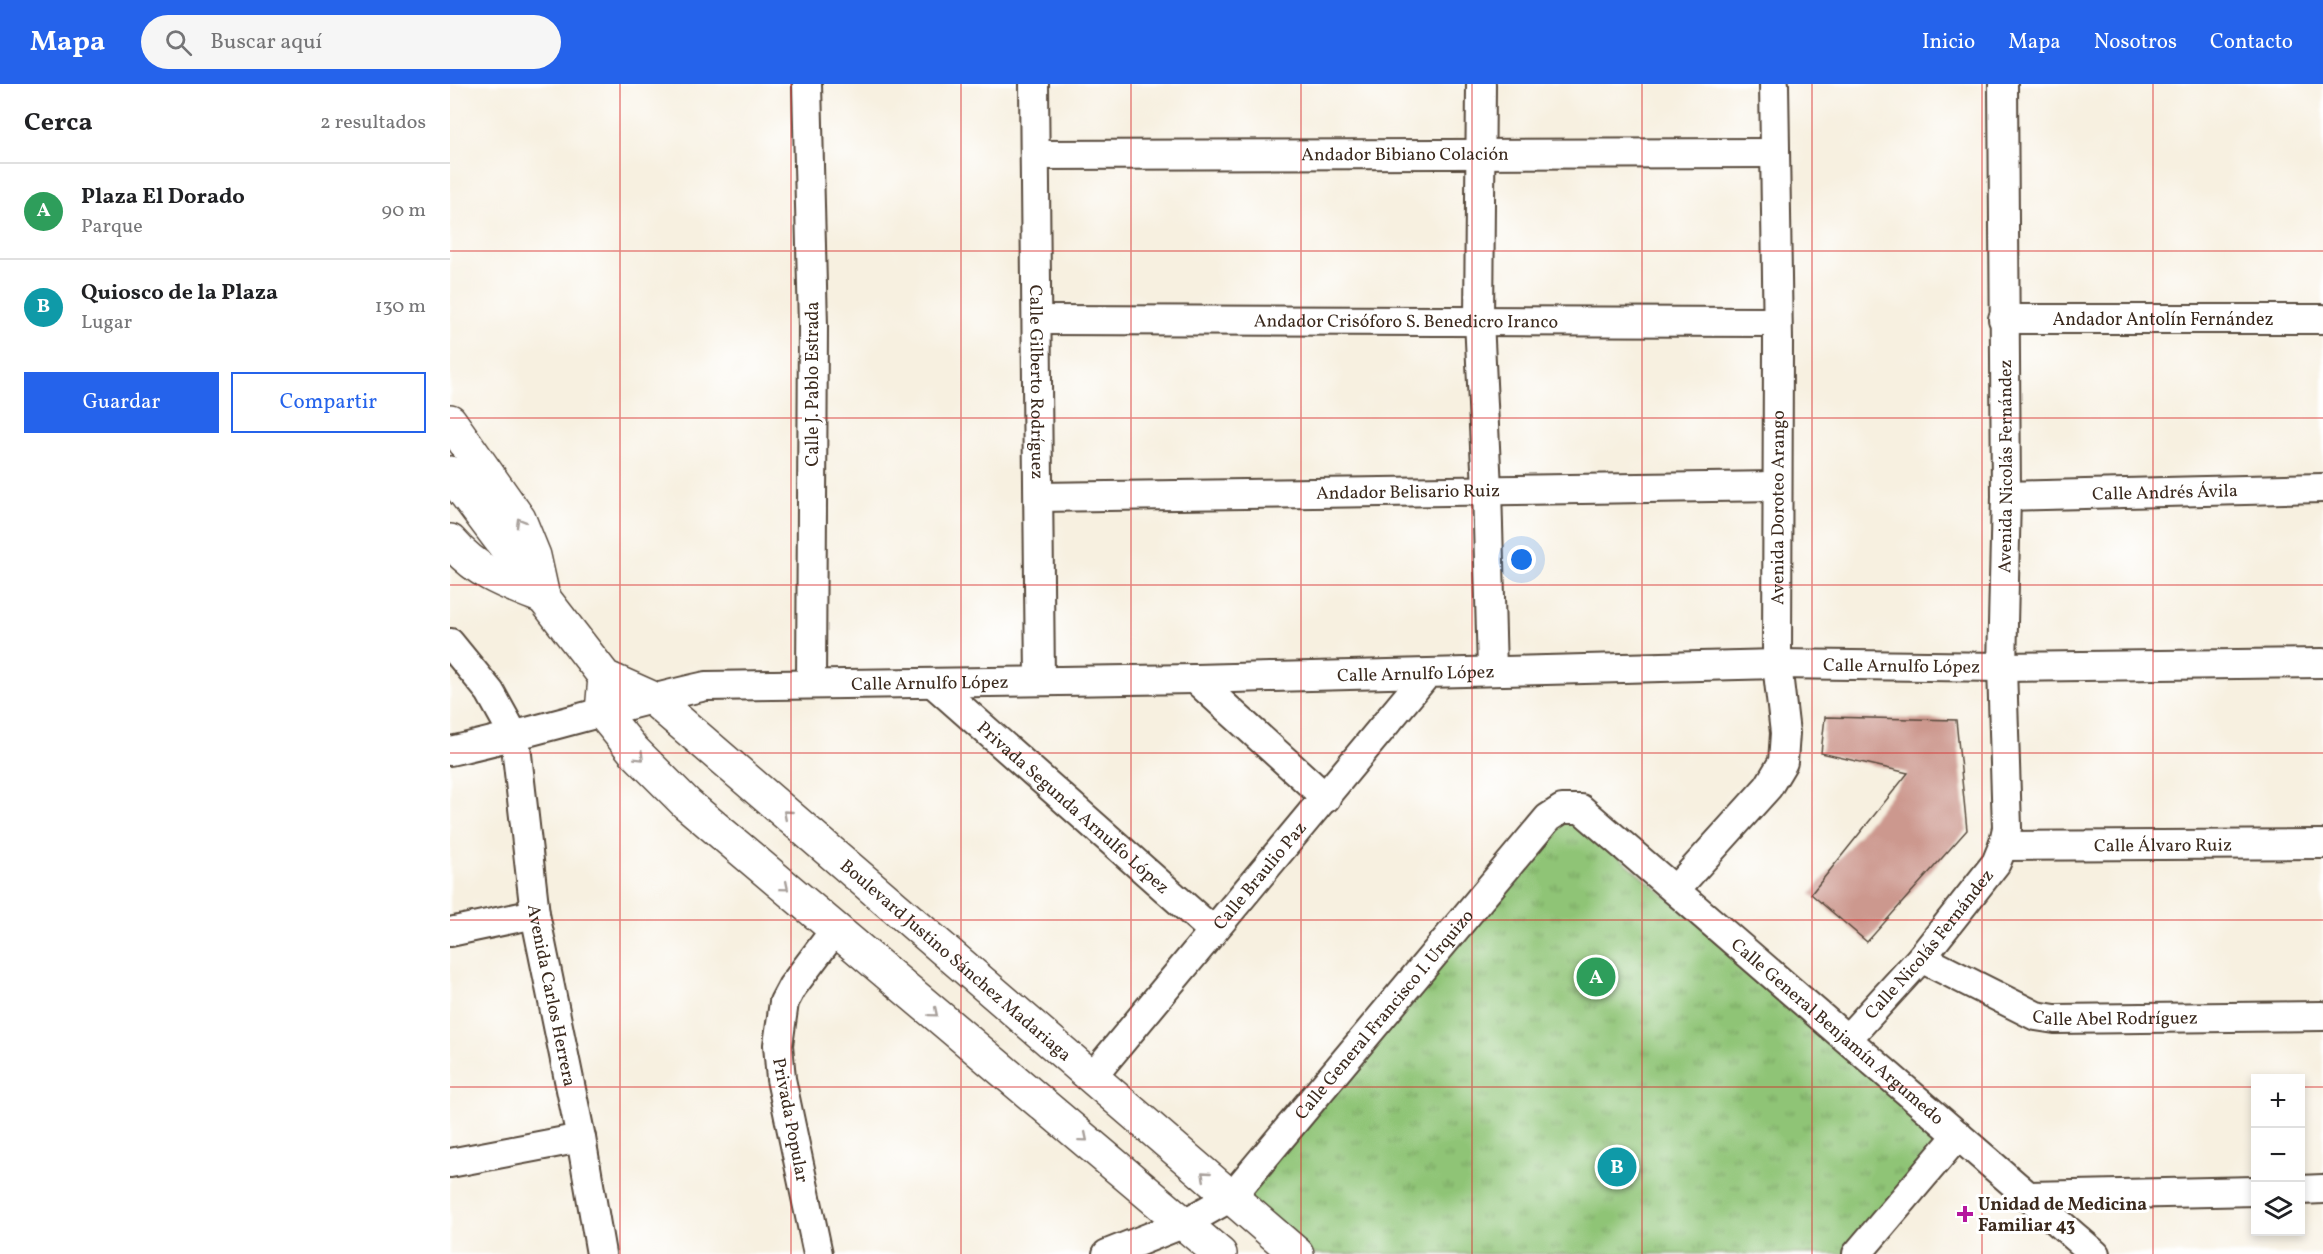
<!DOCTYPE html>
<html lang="es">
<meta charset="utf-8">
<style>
:root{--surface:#fff;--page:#f6f6f6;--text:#202124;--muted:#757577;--line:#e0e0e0;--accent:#2563eb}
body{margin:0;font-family:Vollkorn,serif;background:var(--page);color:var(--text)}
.controls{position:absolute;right:18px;bottom:18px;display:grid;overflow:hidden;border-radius:0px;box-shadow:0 3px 9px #0003}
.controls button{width:54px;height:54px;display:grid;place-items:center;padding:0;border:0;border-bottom:2px solid var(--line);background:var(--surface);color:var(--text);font:30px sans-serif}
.you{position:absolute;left:1072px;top:476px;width:21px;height:21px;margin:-15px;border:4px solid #fff;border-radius:50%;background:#1a73e8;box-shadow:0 0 0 9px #1a73e833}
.badge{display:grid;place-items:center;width:39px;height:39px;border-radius:50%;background:var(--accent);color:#fff;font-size:20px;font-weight:700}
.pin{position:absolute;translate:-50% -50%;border:3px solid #fff;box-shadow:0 2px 6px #0006}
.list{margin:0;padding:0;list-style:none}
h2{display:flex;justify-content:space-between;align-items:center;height:78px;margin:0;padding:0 24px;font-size:26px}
h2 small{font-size:20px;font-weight:400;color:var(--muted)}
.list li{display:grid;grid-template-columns:39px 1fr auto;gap:18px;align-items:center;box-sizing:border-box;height:96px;padding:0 24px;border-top:2px solid var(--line)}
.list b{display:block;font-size:22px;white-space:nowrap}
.list p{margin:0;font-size:20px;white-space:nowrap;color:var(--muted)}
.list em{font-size:20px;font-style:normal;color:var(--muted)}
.actions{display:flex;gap:12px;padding:18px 24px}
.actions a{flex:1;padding:14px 0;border:2px solid var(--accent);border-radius:0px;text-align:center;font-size:21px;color:var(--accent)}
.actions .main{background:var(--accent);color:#fff}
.icon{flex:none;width:33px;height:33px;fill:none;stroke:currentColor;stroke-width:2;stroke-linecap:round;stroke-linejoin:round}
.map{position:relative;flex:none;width:1873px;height:1170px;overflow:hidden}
header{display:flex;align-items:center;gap:36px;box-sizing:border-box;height:84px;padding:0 30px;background:var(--accent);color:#fff}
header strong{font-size:28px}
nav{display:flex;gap:33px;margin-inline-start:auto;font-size:21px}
.search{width:420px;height:54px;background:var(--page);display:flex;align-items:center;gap:15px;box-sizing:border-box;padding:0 21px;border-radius:33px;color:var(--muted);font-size:22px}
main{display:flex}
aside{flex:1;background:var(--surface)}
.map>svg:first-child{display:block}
.grass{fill:url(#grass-tufts);stroke:#65774a;stroke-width:1.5}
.building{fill:#cc988e}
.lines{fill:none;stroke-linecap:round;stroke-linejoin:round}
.minor-casing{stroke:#57483b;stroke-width:32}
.secondary-casing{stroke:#57483b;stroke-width:36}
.primary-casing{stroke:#57483b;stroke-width:36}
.trunk-casing{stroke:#57483b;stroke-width:36}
.minor{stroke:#fff;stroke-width:28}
.secondary{stroke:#fff;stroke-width:33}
.primary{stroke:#fff;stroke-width:33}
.trunk{stroke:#fff;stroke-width:33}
.oneway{stroke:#a79f9a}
.grid{fill:none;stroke:#d62828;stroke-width:1.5;stroke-opacity:0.55}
.poi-dot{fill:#b5179e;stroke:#fff;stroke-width:2}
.labels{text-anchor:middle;stroke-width:6;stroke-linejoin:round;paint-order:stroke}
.street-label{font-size:18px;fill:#3b2a1e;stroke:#fff}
.poi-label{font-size:18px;font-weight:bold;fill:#3b2a1e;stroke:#fff;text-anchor:start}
</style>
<header>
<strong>Mapa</strong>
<div class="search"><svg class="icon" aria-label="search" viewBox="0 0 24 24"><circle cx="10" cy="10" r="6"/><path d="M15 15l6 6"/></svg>Buscar aquí</div>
<nav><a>Inicio</a><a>Mapa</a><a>Nosotros</a><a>Contacto</a></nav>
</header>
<main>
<aside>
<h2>Cerca<small>2 resultados</small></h2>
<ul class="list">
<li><span class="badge" style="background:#2e9e5b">A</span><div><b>Plaza El Dorado</b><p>Parque</p></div><em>90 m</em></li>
<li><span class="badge" style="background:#0f9aa8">B</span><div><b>Quiosco de la Plaza</b><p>Lugar</p></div><em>130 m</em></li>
</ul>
<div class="actions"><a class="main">Guardar</a><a>Compartir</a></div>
</aside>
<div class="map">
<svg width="1873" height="1170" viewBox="0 0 1873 1170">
<defs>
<pattern id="grass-tufts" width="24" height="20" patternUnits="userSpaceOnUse" patternTransform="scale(1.5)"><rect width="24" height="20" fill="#8fc476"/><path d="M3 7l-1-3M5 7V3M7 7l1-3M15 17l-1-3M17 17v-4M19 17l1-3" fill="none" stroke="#769f60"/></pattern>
</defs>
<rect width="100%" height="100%" fill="#fff"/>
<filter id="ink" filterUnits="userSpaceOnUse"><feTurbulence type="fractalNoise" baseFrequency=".0167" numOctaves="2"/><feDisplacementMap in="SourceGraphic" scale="12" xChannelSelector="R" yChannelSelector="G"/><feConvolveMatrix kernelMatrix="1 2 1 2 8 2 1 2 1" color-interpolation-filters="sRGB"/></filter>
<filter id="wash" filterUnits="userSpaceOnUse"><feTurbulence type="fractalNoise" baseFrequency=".008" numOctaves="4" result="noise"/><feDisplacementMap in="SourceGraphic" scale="24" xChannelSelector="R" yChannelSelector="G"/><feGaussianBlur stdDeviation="1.35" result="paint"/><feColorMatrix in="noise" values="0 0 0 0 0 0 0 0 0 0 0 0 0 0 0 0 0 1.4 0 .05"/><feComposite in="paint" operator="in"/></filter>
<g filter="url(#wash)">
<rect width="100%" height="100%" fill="#f7f0e0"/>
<polygon class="grass" points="1114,727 1503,1052 1403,1170 859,1170 790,1111"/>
<g id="blocks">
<polygon class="building" points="1375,633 1506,636 1517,746 1417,858 1361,810 1458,689 1371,669"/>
</g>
</g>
<g filter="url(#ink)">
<use href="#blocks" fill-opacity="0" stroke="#57483b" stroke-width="1.5"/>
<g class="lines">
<g class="minor-casing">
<g id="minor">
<polyline points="357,0 363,242 361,600"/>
<path id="s1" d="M584 0 590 597"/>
<polyline points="1031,0 1029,236 1037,405 1042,586"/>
<path id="s2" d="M585 71 1325 69"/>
<path id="s3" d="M1553 235H1873"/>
<path id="s4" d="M587 236 1326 238"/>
<path id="s5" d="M1556 412 1873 404"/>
<path id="s6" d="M589 413 1327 402"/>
<path id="s7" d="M0 559 40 608 65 653 85 830 131 1054 151 1170"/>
<polyline points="745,595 876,714"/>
<path id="s8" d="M484 600 763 847"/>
<path id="s9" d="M0 667C86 648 170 621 256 602L745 595 1327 580 1552 583 1873 579"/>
<path id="s10" d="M1553 762 1873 760"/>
<path id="s11" d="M1225 806 1318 703 1333 678 1335 649 1327 580 1328 257 1324 0"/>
<polyline points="0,848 85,830"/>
<path id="s12" d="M1471 874 1586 932 1605 935 1873 932"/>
<path id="s13" d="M1398 954 1471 874 1546 779 1553 762 1557 744 1552 583 1556 412 1553 0"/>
<path id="s14" d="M642 993 977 590"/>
<polyline points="0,1079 131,1054"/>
<polyline points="1850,1106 1873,1105"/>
<polyline points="1579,1112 1806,1107"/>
<polyline points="368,1170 331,995 328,961 334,918 342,903 385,846"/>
<path id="s15" d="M657 1170 735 1139 781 1113 1098 734 1112 725H1131L1645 1170"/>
<polyline points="1407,1170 1508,1051"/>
</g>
</g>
<g class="secondary-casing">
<polyline id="secondary" points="0,389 93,513"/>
</g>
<g class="primary-casing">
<g id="primary">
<path id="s16" d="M93 513 155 593 202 614 847 1170"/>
<polyline points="155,593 152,628 183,666 237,720 770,1170"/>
</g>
</g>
<g class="trunk-casing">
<g id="trunk">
<polyline points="0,337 69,435 84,472 93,513"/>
<path d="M0 457C29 490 54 498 93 513"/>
</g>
</g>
<use href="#minor" class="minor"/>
<use href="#secondary" class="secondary"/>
<use href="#primary" class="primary"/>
<use href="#trunk" class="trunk"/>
</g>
<defs><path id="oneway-chevron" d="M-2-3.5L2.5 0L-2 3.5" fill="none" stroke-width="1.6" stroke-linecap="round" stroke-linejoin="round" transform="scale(1.5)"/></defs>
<g class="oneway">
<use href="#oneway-chevron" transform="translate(70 438) rotate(-120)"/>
<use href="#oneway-chevron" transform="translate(190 673) rotate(45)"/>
<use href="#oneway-chevron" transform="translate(337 730) rotate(-139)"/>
<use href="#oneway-chevron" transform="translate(335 803) rotate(40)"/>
<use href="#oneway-chevron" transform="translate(484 929) rotate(40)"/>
<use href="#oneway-chevron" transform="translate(634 1054) rotate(40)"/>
<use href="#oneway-chevron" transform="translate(755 1091) rotate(-139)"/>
</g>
</g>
<path class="grid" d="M170 0V1170M341 0V1170M511 0V1170M681 0V1170M851 0V1170M1022 0V1170M1192 0V1170M1362 0V1170M1532 0V1170M1703 0V1170M0 167H1873M0 334H1873M0 501H1873M0 669H1873M0 836H1873M0 1003H1806M1850 1003H1873"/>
<path class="poi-dot" d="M1512 1121h6v6h6v6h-6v6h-6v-6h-6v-6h6z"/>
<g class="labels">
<g class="street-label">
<text dy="6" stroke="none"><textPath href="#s2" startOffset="370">Andador Bibiano Colación</textPath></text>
<text dy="6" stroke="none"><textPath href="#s3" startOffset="160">Andador Antolín Fernández</textPath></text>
<text dy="6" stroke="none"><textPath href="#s4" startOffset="369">Andador Crisóforo S. Benedicro Iranco</textPath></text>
<text dy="6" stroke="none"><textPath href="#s1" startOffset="298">Calle Gilberto Rodríguez</textPath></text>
<text transform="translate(362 300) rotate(-90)" y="6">Calle J. Pablo Estrada</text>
<text dy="6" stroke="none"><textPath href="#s13" startOffset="628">Avenida Nicolás Fernández</textPath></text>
<text dy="6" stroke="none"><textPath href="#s6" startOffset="369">Andador Belisario Ruiz</textPath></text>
<text dy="6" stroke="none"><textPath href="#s5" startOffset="159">Calle Andrés Ávila</textPath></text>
<text dy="6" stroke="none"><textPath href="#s11" startOffset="423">Avenida Doroteo Arango</textPath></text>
<text dy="6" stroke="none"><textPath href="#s9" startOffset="1460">Calle Arnulfo López</textPath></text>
<text dy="6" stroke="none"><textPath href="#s9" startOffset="974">Calle Arnulfo López</textPath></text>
<text dy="6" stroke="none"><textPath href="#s9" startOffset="488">Calle Arnulfo López</textPath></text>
<text dy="6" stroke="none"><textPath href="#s8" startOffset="186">Privada Segunda Arnulfo López</textPath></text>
<text dy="6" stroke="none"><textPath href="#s10" startOffset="160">Calle Álvaro Ruiz</textPath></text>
<text dy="6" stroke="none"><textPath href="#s14" startOffset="262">Calle Braulio Paz</textPath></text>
<text dy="6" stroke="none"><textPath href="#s13" startOffset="124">Calle Nicolás Fernández</textPath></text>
<text dy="6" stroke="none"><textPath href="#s16" startOffset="554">Boulevard Justino Sánchez Madariaga</textPath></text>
<text dy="6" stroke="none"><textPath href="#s7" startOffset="376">Avenida Carlos Herrera</textPath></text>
<text dy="6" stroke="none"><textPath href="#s15" startOffset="375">Calle General Francisco I. Urquizo</textPath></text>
<text dy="6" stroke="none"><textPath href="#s12" startOffset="208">Calle Abel Rodríguez</textPath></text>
<text dy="6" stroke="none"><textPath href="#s15" startOffset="1006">Calle General Benjamín Argumedo</textPath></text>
<text transform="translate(341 1036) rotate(79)" y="6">Privada Popular</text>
</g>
<g class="poi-label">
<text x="1528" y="1126">Unidad de Medicina<tspan x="1528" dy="21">Familiar 43</tspan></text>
</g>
</g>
</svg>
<div class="controls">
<button>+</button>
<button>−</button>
<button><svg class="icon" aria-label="layers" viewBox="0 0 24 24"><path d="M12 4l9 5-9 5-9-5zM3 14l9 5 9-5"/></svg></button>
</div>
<div class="you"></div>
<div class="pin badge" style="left:1146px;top:893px;background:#2e9e5b">A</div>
<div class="pin badge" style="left:1167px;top:1083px;background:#0f9aa8">B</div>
</div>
</main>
